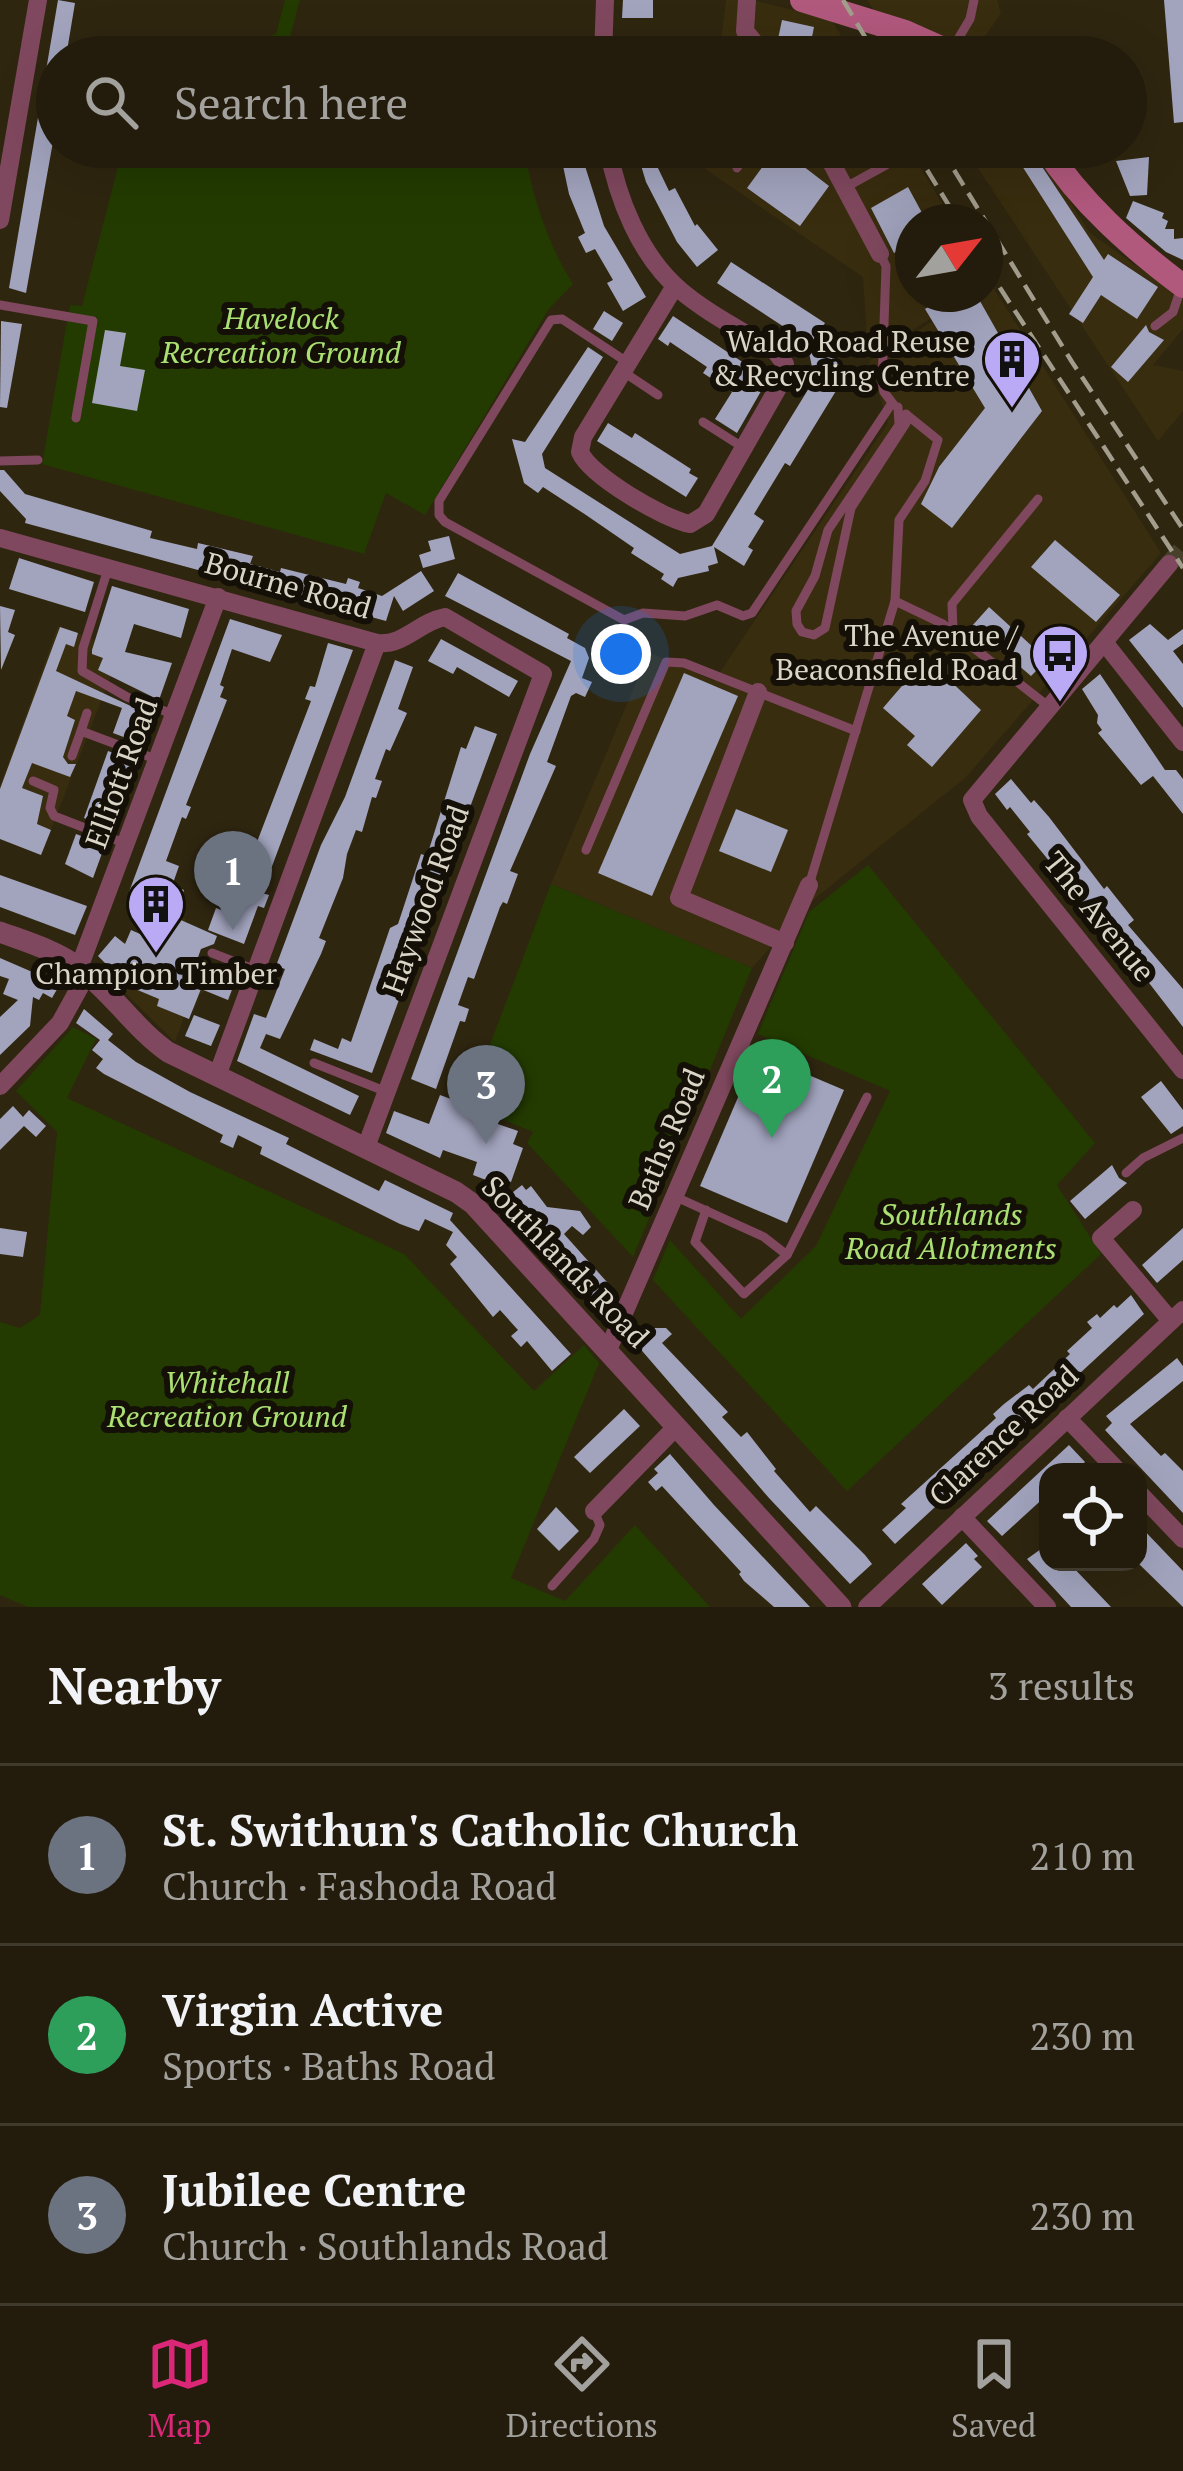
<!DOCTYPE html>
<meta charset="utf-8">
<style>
:root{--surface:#231c0c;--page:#2b2515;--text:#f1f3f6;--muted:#a3a19d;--line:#403a2d;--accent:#db2777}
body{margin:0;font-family:"PT Serif",serif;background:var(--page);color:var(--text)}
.controls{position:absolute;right:36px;bottom:36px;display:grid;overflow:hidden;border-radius:24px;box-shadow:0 12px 48px #0002}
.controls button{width:108px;height:108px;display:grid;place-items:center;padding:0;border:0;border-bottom:3px solid var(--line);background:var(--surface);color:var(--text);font:60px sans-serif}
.compass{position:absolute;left:895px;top:204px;width:108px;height:108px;border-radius:50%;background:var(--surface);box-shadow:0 12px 48px #0002;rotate:59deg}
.you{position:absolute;left:621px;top:654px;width:42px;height:42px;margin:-30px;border:9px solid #fff;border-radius:50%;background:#1a73e8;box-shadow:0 0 0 18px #1a73e833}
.badge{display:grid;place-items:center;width:78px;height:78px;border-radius:50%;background:var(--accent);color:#fff;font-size:39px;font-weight:700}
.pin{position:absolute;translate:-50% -99px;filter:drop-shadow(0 3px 6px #0008)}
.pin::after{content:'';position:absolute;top:63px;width:42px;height:36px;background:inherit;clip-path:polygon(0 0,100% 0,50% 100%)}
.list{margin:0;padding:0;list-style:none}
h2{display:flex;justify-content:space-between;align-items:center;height:156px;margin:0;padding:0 48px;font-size:51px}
h2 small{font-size:39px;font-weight:400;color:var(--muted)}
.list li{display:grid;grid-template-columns:78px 1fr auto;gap:36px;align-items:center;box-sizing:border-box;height:180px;padding:0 48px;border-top:3px solid var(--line)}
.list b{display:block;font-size:45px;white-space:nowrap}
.list p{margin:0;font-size:39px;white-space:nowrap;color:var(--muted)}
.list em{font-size:39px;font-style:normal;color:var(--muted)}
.icon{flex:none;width:66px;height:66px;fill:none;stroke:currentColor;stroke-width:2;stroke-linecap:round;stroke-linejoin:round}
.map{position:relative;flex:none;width:1183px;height:1607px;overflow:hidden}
.search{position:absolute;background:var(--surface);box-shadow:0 12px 48px #0002;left:36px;right:36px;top:36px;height:132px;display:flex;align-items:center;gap:30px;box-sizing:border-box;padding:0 42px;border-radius:66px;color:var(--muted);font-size:45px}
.sheet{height:696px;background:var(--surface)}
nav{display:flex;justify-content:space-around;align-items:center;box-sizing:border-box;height:168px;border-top:3px solid var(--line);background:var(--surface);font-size:33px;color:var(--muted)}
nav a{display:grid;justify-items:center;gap:6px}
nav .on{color:var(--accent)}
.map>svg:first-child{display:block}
.built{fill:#392d0f}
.green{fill:#233b00}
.building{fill:#a2a4be}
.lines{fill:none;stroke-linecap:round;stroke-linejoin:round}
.minor-tunnel{stroke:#49402b;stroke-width:18;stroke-dasharray:18 9;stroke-linecap:butt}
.service{stroke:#80485e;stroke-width:9}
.minor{stroke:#80485e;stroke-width:18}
.tertiary{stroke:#80485e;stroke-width:21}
.secondary{stroke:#b1587d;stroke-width:24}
.rail{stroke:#a39d8d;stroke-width:4.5;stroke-dasharray:18 9;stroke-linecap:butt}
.labels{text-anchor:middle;stroke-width:12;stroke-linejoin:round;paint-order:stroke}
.park-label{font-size:30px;font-style:italic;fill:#abe073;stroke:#141007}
.poi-label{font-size:30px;fill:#dad5c7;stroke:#141007;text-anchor:end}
.street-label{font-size:30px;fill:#dad5c7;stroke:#141007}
</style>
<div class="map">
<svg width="1183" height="1607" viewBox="0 0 1183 1607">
<rect width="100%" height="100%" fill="#2f2610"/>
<g class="built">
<polygon points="726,0 752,0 831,19 854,57 719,57"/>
<polygon points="867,0 997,0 1001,13 971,57 905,57"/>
<polygon points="673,147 908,147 953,222 913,222 913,294 970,294 868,358 863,277"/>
<polygon points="964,147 1035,147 1090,233 1183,299 1183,329 1153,365 1183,371 1183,411 1158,441"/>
<polygon points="991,284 1161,553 965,778 813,900 752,968 551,884 649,652 714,681 888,423 869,361 976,294 985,294 985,288"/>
<polygon points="58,626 121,650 41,855 0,839 0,786"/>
<polygon points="159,908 186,918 170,964 234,987 229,1001 205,991 199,995 194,1010 184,1017 175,1042 101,969 125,941 140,953"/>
</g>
<g class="green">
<polygon points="285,0 300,0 290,37 355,57 208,57 276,34"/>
<path d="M123 147H524C531 193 548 245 573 284L548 310 425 515 386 493 364 554 42 464 70 305 82 306Z"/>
<polygon points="868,865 1095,1143 1057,1185 1101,1254 847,1491 653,1280 670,1240 741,1319 816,1246 890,1091 758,1034 809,912"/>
<polygon points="551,884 752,968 633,1257 527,1143 533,1132 467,1105"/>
<polygon points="73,1027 96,1039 67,1098 404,1254 534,1391 584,1345 599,1363 511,1578 565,1601 635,1525 710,1607 28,1607 0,1595 0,1322 20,1328 40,1315 57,1132 16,1091"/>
</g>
<g class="building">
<polygon points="58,0 75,3 66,57 57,57 54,136 26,293 9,288"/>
<polygon points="623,0 653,0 653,18 622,18"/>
<polygon points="1164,0 1183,0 1183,122 1174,123"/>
<polygon points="782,20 814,27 811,42 778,39"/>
<polygon points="559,147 579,147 604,226 646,297 623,311 607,283 613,280 595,249 586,253 578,237 585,233 569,194"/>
<polygon points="660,147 665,164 657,166 669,191 675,188 695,226 697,224 718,250 697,267 677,242 646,182 637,152"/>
<polygon points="777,147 802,147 811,153 803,166 829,186 800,226 747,188"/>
<polygon points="1010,147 1029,147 1104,260 1108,254 1158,287 1137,319 1101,295 1083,323 1069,314 1093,277"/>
<polygon points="1149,157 1147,195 1130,196 1116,161"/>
<polygon points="908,187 927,222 913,222 913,242 894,253 871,208"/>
<polygon points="1133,201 1164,213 1162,218 1168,221 1165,229 1174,229 1174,239 1183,238 1183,260 1166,252 1126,218"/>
<polygon points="731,262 825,323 810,344 717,283"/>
<polygon points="949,294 976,294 1042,411 952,528 921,504 939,467 985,408 925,309"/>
<polygon points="604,311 623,323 612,341 593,329"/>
<polygon points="673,316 768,379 737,433 715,419 732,392 703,373 707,367 670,342 668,346 658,339"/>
<polygon points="1,321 22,324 7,408 0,407"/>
<polygon points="1146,325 1149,332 1164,340 1128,382 1111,367"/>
<polygon points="105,330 126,333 120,366 145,370 137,411 92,403"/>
<polygon points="832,343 839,370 820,374 839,386 790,466 785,463 754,514 764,521 748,547 753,550 744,566 714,547 718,563 708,566 709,571 678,578 673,587 661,579 664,574 631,553 634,548 586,515 543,487 538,493 524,483 512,439 525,442 588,347 603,357 542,454 545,468 680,554 712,546 817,375 814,376 808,348"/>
<polygon points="608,423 632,438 635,433 691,469 689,473 698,478 686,497 597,441"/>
<polygon points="0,470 4,470 25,494 152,531 150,538 197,549 198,543 253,556 250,564 280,572 281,568 346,584 348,578 360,582 358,588 382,596 421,571 434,591 403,611 394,596 386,621 25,523 26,519 0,491"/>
<polygon points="449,536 455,559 423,568 419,555 431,551 428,541"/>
<polygon points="1055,540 1120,595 1096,622 1031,567"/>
<polygon points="19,558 94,582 85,612 9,589"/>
<polygon points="458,573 569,634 567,638 585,648 589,658 582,678 592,682 585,697 576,693 571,696 547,762 556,766 510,871 518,874 507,904 503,902 500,907 474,979 468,977 458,1005 469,1009 465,1022 460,1021 436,1089 411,1079 530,754 571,661 445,596"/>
<polygon points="112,586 189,609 181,638 134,624 125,652 172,663 159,700 98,670 103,658 92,654 92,650"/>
<polygon points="0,606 15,610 8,632 15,635 1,670"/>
<polygon points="989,607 1057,669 1049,678 1038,669 1031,676 972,626"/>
<polygon points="230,619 282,635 270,662 232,649 220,685 224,687 220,697 227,700 186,805 191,807 186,819 182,817 166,861 179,866 172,886 184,890 174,917 217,936 214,944 201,949 193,971 233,987 228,1000 201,989 189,1019 157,1006 159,999 128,986 98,956 115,936 125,944 131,930 147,937 160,904 129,892"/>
<polygon points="1150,624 1168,640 1183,629 1183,644 1173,651 1183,664 1183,708 1129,640"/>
<polygon points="60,627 78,633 74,647 66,644 56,671 152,716 142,744 113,733 122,708 76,691 67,716 75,720 63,757 68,764 76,764 70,777 32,763 22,788 43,796 37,824 51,830 41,855 0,839 0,789"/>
<polygon points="441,639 518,681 509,697 457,667 453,674 428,661"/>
<polygon points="328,643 353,650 262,893 269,895 264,908 258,906 244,944 208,930 216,908 224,911 238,873 247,868 311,701 305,699 310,686 315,687"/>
<polygon points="926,658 981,710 932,767 907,745 915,736 883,708"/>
<polygon points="395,660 413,667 398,709 407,713 390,751 386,749 375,779 382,781 376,798 372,797 362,832 356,830 347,854 343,878 319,938 326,941 321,954 280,1039 266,1034 260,1048 359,1096 350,1115 237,1061 254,1014 266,1018 285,969 276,966 321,845 345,797"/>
<polygon points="684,673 738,696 652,896 598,873"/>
<polygon points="1100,674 1165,770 1176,770 1183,779 1183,814 1153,776 1141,785 1098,733 1102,730 1097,723 1098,715 1082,689"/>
<polygon points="475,726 497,734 372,1073 310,1050 314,1039 338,1049 342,1038 351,1042 390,928 398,924 421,854 427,856 461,747 466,749"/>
<polygon points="108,751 135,761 111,828 84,818"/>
<polygon points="1011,779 1031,803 1034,800 1049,817 1104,889 1107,886 1134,920 1128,925 1183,989 1183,1027 1136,966 1123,965 1142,950 1108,947 1115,941 1027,834 1030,832 1010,807 1007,810 995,794"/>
<polygon points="736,809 788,830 771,872 719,851"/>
<polygon points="76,834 105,845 93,878 65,864"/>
<polygon points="0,875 87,906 75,935 0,907"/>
<polygon points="0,958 60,984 52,998 43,993 39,1000 33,997 30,1026 0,1055 0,1017 18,1000 3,994 9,979 0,976"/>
<polygon points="84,1009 113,1034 108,1040 136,1062 190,1092 289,1138 286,1144 379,1191 385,1180 453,1213 450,1220 571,1354 552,1371 527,1341 521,1347 511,1336 518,1330 500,1310 493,1317 450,1264 457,1257 446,1245 453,1232 425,1219 419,1231 400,1224 260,1154 262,1147 238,1135 233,1148 220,1142 223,1135 104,1074 96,1068 103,1059 92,1050 100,1040 76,1023"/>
<polygon points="194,1015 220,1025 211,1046 185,1036"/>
<polygon points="757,1053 844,1090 787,1223 700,1186"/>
<polygon points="1161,1081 1183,1110 1183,1126 1171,1134 1141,1097"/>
<polygon points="440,1095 497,1116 495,1123 518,1131 513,1144 523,1148 511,1182 488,1174 486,1180 473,1175 477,1162 443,1150 440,1158 386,1133 394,1111 429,1124"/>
<polygon points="13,1106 23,1117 29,1110 46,1126 36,1137 24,1126 0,1150 0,1119"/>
<polygon points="1112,1165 1119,1178 1127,1183 1085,1219 1070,1201"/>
<polygon points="522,1185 526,1190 531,1186 547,1207 580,1211 591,1227 583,1235 572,1226 564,1234 615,1291 610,1304 600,1313 526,1229 531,1224 508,1196"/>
<polygon points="0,1228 27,1232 23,1257 0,1254"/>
<polygon points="1183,1228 1183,1260 1157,1283 1142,1265"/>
<polygon points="1131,1295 1144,1314 895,1544 882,1530 906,1508 901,1504 996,1418 993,1414 1004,1404 1029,1385 1033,1389 1070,1354 1067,1351 1092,1328 1087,1322 1097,1314 1100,1318 1114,1305 1117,1308"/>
<polygon points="645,1328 666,1328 672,1334 662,1343 728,1412 722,1417 741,1437 747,1432 776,1469 774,1471 810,1512 816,1506 865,1555 872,1564 850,1584 769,1498 637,1345 633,1339"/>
<polygon points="1177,1358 1183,1366 1183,1381 1130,1424 1161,1456 1165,1453 1183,1471 1183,1513 1105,1430 1112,1423 1106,1416"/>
<polygon points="624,1409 640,1426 590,1473 574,1457"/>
<polygon points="1069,1445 1085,1462 1074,1472 1048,1472 1048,1494 1002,1536 987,1521"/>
<polygon points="670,1454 714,1505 810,1607 774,1607 744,1581 739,1574 741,1572 662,1486 656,1491 648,1482 658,1473 654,1469"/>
<polygon points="556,1507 579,1531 559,1551 537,1529"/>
<polygon points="1138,1524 1183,1571 1183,1607 1138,1563 1145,1557 1138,1549"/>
<polygon points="966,1543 978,1556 974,1559 982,1567 942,1605 922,1584"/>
<polygon points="1048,1544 1048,1562 1068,1562 1111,1607 1071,1607 1027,1559"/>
</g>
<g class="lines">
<polyline class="minor-tunnel" points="1169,564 1183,548"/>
<g class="service">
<polyline points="952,49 970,19 974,0"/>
<polyline points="737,168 750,147"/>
<polyline points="846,187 886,165"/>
<polyline points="880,254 886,266 882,383 884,392 894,405"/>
<polyline points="0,305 93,321 76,418"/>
<polyline points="1155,326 1173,312 1182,285"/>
<polyline points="627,362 562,319 551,320 439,501 439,515 445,522 624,620 643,613 685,616 717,605 743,616 752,613 892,403"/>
<polyline points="622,371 658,395"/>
<polyline points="898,407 899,425 828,530 815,576 796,611 797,624 802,632 814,635 825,628 851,508 906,423 906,414"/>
<polyline points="703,422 744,448"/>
<polyline points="0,461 38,460"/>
<polyline points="108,569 83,648 82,671 127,697 175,715"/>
<polyline points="895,601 899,520 925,481 938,440 907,415"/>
<polyline points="953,629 952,604 1038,499"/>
<polyline points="81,731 87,713"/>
<polyline points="72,756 81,731 158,760"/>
<polyline points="33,781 54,790 50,808 54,816 124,843"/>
<polyline points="586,850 666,662 684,663 856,731"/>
<polyline points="809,885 895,601 943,624 1048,706"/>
<polyline points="212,953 256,970"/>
<polyline points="314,1063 387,1092"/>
<polyline points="1126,1173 1143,1158 1183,1138"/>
<polyline points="676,1197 764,1237 787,1255 867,1097"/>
<polyline points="706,1210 695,1242 744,1294 787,1255"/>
<polyline points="552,1586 594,1539 600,1525 594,1511"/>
</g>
<g class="minor">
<polyline points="747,0 745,31 766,57"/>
<polyline points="603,57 605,0"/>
<path d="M608 147C617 198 640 256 680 290 708 314 745 332 776 352L785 364 783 379 706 514 690 524C664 519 590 476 580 452L583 437 675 286"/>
<polyline points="823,147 880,254"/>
<polyline points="0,220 38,0"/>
<path d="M0 538 377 643C404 646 419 622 445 617L543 674 366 1147"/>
<polyline points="1169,564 972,800 979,816 1183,1070"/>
<polyline points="1104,642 1183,742"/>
<polyline points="758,692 679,898 785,943"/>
<polyline points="79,968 218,597"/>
<polyline points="217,1076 377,643"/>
<polyline points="0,1086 60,1023 87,974"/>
<polyline points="1133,1210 1101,1238 1171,1321"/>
<polyline points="608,1350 809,885"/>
<polyline points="1067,1418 1119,1472"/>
<polyline points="1138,1492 1183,1539"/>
<polyline points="594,1511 677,1426"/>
<polyline points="962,1517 1047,1607"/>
<polyline points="867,1607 1183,1310"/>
</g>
<path class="tertiary" d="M0 932C27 942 55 950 78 967 111 991 134 1028 168 1052L456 1192 473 1204 841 1607"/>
<g class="secondary">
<polyline points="802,0 905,32 961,57"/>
<path d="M1045 147C1080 202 1131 247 1183 286"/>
</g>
<g class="rail">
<polyline points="843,0 877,57"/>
<polyline points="913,147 959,222"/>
<polyline points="940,147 1072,362 1183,529"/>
<polyline points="985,265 1183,568"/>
</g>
</g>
<defs>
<g id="building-pin" transform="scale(3)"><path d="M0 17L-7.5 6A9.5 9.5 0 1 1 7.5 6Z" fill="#baaaf6" stroke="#141007"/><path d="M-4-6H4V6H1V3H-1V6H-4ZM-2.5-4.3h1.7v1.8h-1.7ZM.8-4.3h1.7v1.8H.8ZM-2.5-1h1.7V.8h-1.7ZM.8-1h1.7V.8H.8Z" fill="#111"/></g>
<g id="bus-pin" transform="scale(3)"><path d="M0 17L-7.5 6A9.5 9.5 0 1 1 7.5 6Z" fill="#baaaf6" stroke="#141007"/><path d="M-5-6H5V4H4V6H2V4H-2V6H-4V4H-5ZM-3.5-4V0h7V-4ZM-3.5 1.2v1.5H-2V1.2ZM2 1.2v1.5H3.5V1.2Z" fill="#111"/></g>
</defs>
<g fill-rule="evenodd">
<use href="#building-pin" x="1012" y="359"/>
<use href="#bus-pin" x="1060" y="653"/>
<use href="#building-pin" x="156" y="904"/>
</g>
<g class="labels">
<g class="park-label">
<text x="281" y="329">Havelock<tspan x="281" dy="34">Recreation Ground</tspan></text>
<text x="951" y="1225">Southlands<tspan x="951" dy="34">Road Allotments</tspan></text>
<text x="227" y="1393">Whitehall<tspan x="227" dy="34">Recreation Ground</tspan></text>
</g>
<g class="poi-label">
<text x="970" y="352">Waldo Road Reuse<tspan x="970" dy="34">&amp; Recycling Centre</tspan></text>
<text x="1018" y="646">The Avenue /<tspan x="1018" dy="34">Beaconsfield Road</tspan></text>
<text x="156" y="984" text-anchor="middle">Champion Timber</text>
</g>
<g class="street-label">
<text transform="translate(288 586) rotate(16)" y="10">Bourne Road</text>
<text transform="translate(122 773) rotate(-70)" y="10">Elliott Road</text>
<text transform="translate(426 900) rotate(-70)" y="10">Haywood Road</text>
<text transform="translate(1099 917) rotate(51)" y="10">The Avenue</text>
<text transform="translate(667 1139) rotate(-67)" y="10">Baths Road</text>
<text transform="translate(565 1262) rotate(46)" y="10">Southlands Road</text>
<text transform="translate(1004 1436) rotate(-43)" y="10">Clarence Road</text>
</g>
</g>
</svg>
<div class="controls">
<button><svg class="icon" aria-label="locate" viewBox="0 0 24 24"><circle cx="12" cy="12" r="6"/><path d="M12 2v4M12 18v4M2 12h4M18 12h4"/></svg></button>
</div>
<svg class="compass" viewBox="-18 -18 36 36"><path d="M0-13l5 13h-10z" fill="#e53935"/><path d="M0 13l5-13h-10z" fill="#a3a19d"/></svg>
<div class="you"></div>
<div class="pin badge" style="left:233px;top:930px;background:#6b7280">1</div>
<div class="pin badge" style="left:772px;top:1138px;background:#2e9e5b">2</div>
<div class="pin badge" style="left:486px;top:1144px;background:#6b7280">3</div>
<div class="search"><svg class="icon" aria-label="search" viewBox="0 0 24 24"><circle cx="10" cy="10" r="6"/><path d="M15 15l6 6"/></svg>Search here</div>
</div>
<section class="sheet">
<h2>Nearby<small>3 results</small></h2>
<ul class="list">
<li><span class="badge" style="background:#6b7280">1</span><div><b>St. Swithun's Catholic Church</b><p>Church · Fashoda Road</p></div><em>210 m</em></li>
<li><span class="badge" style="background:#2e9e5b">2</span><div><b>Virgin Active</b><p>Sports · Baths Road</p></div><em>230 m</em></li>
<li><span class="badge" style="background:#6b7280">3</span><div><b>Jubilee Centre</b><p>Church · Southlands Road</p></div><em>230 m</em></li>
</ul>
</section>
<nav>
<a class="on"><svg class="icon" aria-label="map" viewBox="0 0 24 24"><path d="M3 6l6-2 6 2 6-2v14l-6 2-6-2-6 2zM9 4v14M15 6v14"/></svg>Map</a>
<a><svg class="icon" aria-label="directions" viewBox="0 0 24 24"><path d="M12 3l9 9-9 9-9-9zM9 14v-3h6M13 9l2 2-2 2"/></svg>Directions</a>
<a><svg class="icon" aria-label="saved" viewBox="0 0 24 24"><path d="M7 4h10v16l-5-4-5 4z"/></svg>Saved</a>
</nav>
